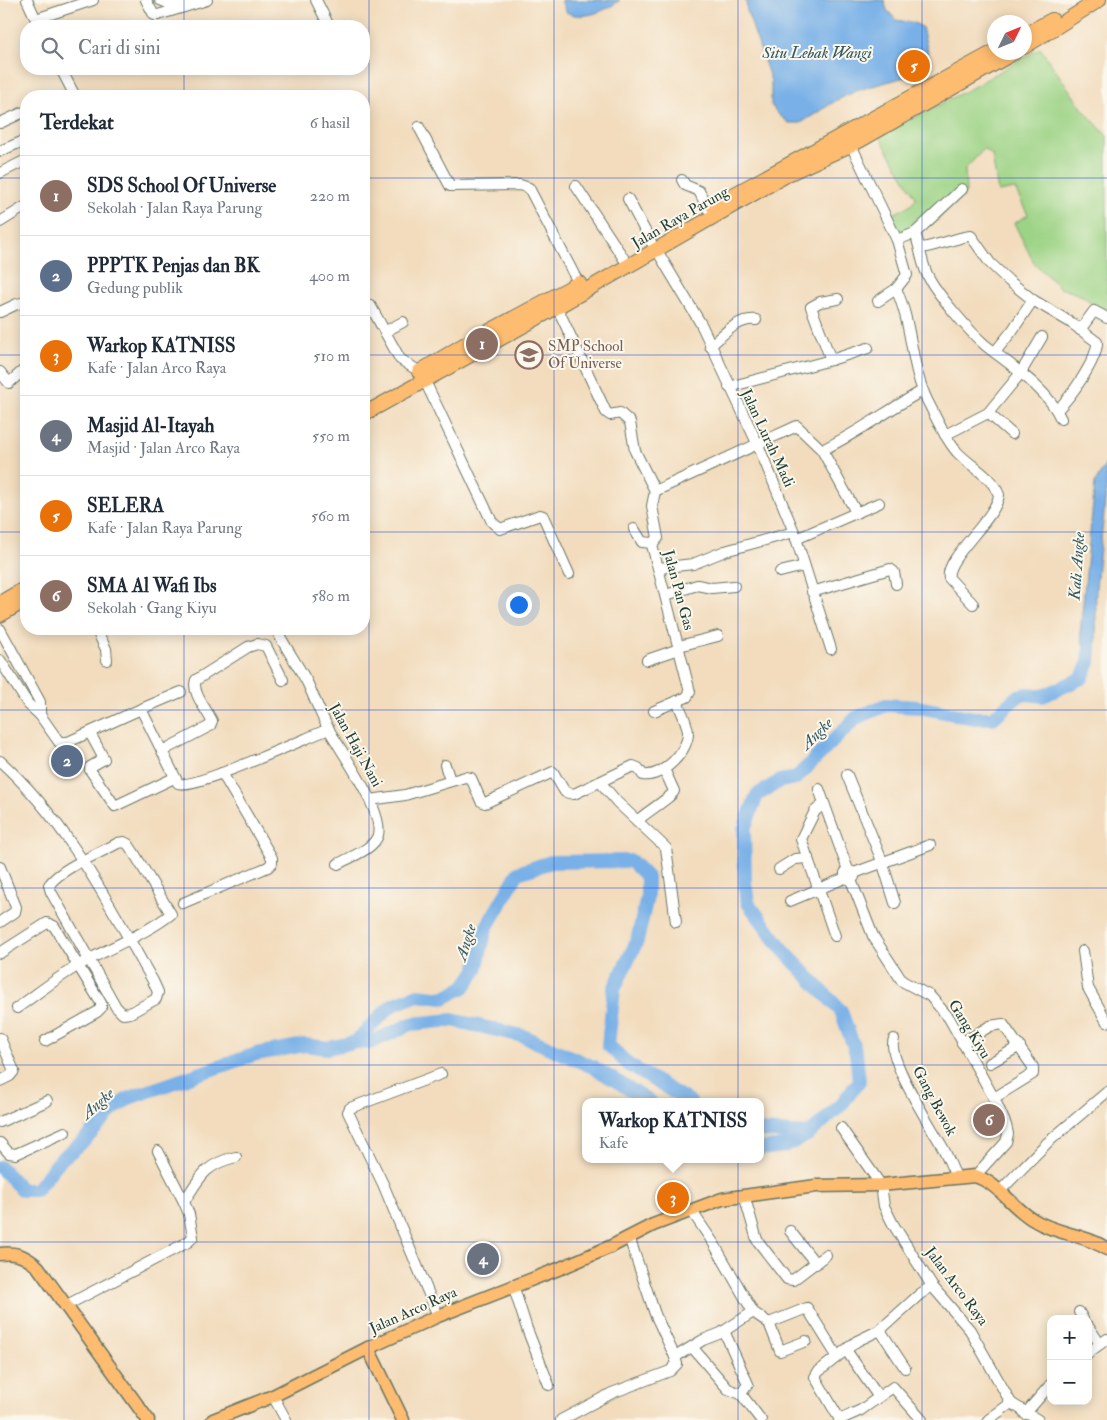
<!DOCTYPE html>
<html lang="id">
<meta charset="utf-8">
<style>
:root{--surface:#fff;--page:#f6f6f7;--text:#1f2937;--muted:#747a83;--line:#e0e1e3;--accent:#b5179e}
body{margin:0;font-family:"IM FELL Double Pica",serif;background:var(--page);color:var(--text)}
.controls{position:absolute;right:15px;bottom:15px;display:grid;overflow:hidden;border-radius:10px;box-shadow:0 2px 12px #0003}
.controls button{width:45px;height:45px;display:grid;place-items:center;padding:0;border:0;border-bottom:1px solid var(--line);background:var(--surface);color:var(--text);font:25px sans-serif}
.compass{position:absolute;left:987px;top:15px;width:45px;height:45px;border-radius:50%;background:var(--surface);box-shadow:0 2px 12px #0003;rotate:47deg}
.you{position:absolute;left:518px;top:604px;width:18px;height:18px;margin:-12px;border:4px solid #fff;border-radius:50%;background:#1a73e8;box-shadow:0 0 0 8px #1a73e833}
.badge{display:grid;place-items:center;width:32px;height:32px;border-radius:50%;background:var(--accent);color:#fff;font-size:16px;font-weight:700}
.pin{position:absolute;translate:-50% -50%;border:2px solid #fff;box-shadow:0 1px 5px #0006}
.popup{position:absolute;left:582px;top:1098px;width:182px;height:65px;box-sizing:border-box;display:grid;place-content:center;border-radius:10px;background:var(--surface);filter:drop-shadow(0 1px 4px #0005);font-size:16px;white-space:nowrap;color:var(--muted)}
.popup b{font-size:19px;color:var(--text)}
.popup::after{content:'';position:absolute;left:50%;top:100%;margin-left:-10px;border:10px solid transparent;border-top-color:var(--surface)}
.list{margin:0;padding:0;list-style:none}
h2{display:flex;justify-content:space-between;align-items:center;height:65px;margin:0;padding:0 20px;font-size:21px}
h2 small{font-size:16px;font-weight:400;color:var(--muted)}
.list li{display:grid;grid-template-columns:32px 1fr auto;gap:15px;align-items:center;box-sizing:border-box;height:80px;padding:0 20px;border-top:1px solid var(--line)}
.list b{display:block;font-size:19px;white-space:nowrap}
.list p{margin:0;font-size:16px;white-space:nowrap;color:var(--muted)}
.list em{font-size:16px;font-style:normal;color:var(--muted)}
.icon{flex:none;width:28px;height:28px;fill:none;stroke:currentColor;stroke-width:2;stroke-linecap:round;stroke-linejoin:round}
.map{position:relative;flex:none;width:1107px;height:1420px;overflow:hidden}
.search{position:absolute;background:var(--surface);box-shadow:0 2px 12px #0003;left:20px;top:20px;width:350px;height:55px;display:flex;align-items:center;gap:12px;box-sizing:border-box;padding:0 18px;border-radius:20px;color:var(--muted);font-size:19px}
.panel{position:absolute;background:var(--surface);box-shadow:0 2px 12px #0003;left:20px;top:90px;width:350px;height:545px;border-radius:20px}
.map>svg:first-child{display:block}
.green{fill:#9cd385;stroke:#5e885c}
.water{fill:#78b0e7;stroke:#4c768e}
.lines{fill:none;stroke-linecap:round;stroke-linejoin:round}
.river{stroke:#78b0e7;stroke-width:14}
.minor-casing{stroke:#697564;stroke-width:12}
.major-casing{stroke:#697564;stroke-width:15}
.highway-casing{stroke:#697564;stroke-width:16}
.minor{stroke:#fff;stroke-width:10}
.major{stroke:#febc70;stroke-width:12}
.highway{stroke:#febc70;stroke-width:14}
.grid{fill:none;stroke:#1d4ed8;stroke-width:1;stroke-opacity:0.55}
.labels{text-anchor:middle;stroke-width:4;stroke-linejoin:round;paint-order:stroke}
.street-label{font-size:15px;fill:#1f3d34;stroke:#fbf7ec}
.education-label{font-size:15px;fill:#785e54;stroke:#fbf7ec;text-anchor:start}
.water-label{font-size:16px;font-style:italic;fill:#355a61;stroke:#fbf7ec}
</style>
<div class="map">
<svg width="1107" height="1420" viewBox="0 0 1107 1420">
<rect width="100%" height="100%" fill="#fbf7ec"/>
<filter id="ink" filterUnits="userSpaceOnUse"><feTurbulence type="fractalNoise" baseFrequency=".02" numOctaves="2"/><feDisplacementMap in="SourceGraphic" scale="10" xChannelSelector="R" yChannelSelector="G"/><feConvolveMatrix kernelMatrix="1 2 1 2 8 2 1 2 1" color-interpolation-filters="sRGB"/></filter>
<filter id="wash" filterUnits="userSpaceOnUse"><feTurbulence type="fractalNoise" baseFrequency=".0096" numOctaves="4" result="noise"/><feDisplacementMap in="SourceGraphic" scale="20" xChannelSelector="R" yChannelSelector="G"/><feGaussianBlur stdDeviation="1.12" result="paint"/><feColorMatrix in="noise" values="0 0 0 0 0 0 0 0 0 0 0 0 0 0 0 0 0 1.4 0 .05"/><feComposite in="paint" operator="in"/></filter>
<g filter="url(#wash)">
<rect width="100%" height="100%" fill="#f2dcbd"/>
<polygon class="green" points="1040,48 1082,108 1107,136 1107,317 1083,296 1060,288 1034,263 1014,223 1028,215 1015,189 998,192 992,155 984,149 965,169 966,193 934,223 902,237 893,225 891,215 911,205 916,198 879,136 975,86"/>
<g class="water">
<path d="M561 0H620C606 11 583 21 566 12Z"/>
<polygon points="746,0 884,0 887,10 896,20 914,23 922,27 931,64 923,72 858,90 837,100 801,123 789,123 778,114 771,105 771,81 747,11"/>
<path d="M1107 462C1107 505 1099 546 1096 589 1095 615 1098 641 1094 667L1083 665 1085 650 1080 633 1095 483Z"/>
</g>
<g class="lines">
<g class="river">
<polyline points="355,1042 370,1043 411,1024 452,1020 523,1036 593,1067 651,1102"/>
<polyline points="760,1131 809,1134 841,1105 859,1081 856,1053 841,1011 784,951 748,903 745,882 744,829 757,795 780,781 796,778 856,718 886,705 918,707 974,718 993,718 1018,696 1027,694 1043,696 1082,678 1089,662 1090,647"/>
<polyline points="760,1149 785,1146 807,1135"/>
<polyline points="0,1167 22,1190 36,1190 60,1160 85,1140 111,1111 129,1098 256,1054 305,1045 328,1048 355,1042 392,1005 418,995 443,998 464,987 476,970 486,928 518,873 551,862 631,861 647,877 647,897 637,941 614,989 608,1045 629,1065 690,1102"/>
</g>
</g>
</g>
<g filter="url(#ink)">
<g class="lines">
<g class="minor-casing">
<g id="minor">
<polyline points="27,0 39,26"/>
<polyline points="146,0 154,15 158,15 207,0"/>
<polyline points="160,0 172,5 185,0"/>
<polyline points="316,0 329,26"/>
<polyline points="36,19 93,0"/>
<polyline points="61,69 75,96"/>
<polyline points="0,123 26,111"/>
<polyline points="419,127 450,186 520,185 529,188 579,284"/>
<polyline points="851,145 897,240 915,233 962,189"/>
<polyline points="0,151 26,140"/>
<polyline points="0,173 26,160"/>
<polyline points="682,180 685,185 699,191 708,209"/>
<polyline points="576,186 624,259"/>
<polyline points="628,199 651,242"/>
<polyline points="0,222 26,206"/>
<path d="M915 233C920 246 921 261 927 274 935 292 969 331 985 345 1010 365 1048 389 1061 419"/>
<path d="M897 240 907 275 896 289C913 325 910 367 928 402 937 419 944 437 957 452 970 466 992 476 999 495 996 519 944 559 949 578L973 604"/>
<path d="M921 248C932 247 967 235 971 236L990 263 1009 281 1033 300 1070 322 1097 342C1098 359 1070 398 1057 410"/>
<polyline points="656,249 701,324 758,445 794,532 831,649"/>
<polyline points="878,301 896,289"/>
<polyline points="370,305 400,359 420,372"/>
<polyline points="557,307 606,412 610,415 620,413 630,422 635,451 655,491 652,506 658,538 652,545 690,692 687,697 654,711"/>
<polyline points="0,312 17,304 26,302"/>
<polyline points="1080,330 1094,311 1107,318"/>
<polyline points="386,331 403,322"/>
<path d="M710 346C723 335 737 318 756 320"/>
<polyline points="995,352 1012,331 1033,300"/>
<polyline points="831,360 811,307 820,302 838,299"/>
<polyline points="0,372 9,383 26,368"/>
<polyline points="424,379 492,522 500,529 540,515 543,516 569,574"/>
<polyline points="729,387 831,360 868,348"/>
<polyline points="988,413 1012,434"/>
<polyline points="945,435 988,413 1020,374 1042,337"/>
<path d="M822 450C858 433 888 410 922 391"/>
<polyline points="655,491 797,426 822,450 856,512"/>
<polyline points="634,529 642,542 652,543"/>
<polyline points="796,539 879,503"/>
<polyline points="659,568 693,564 725,551 794,532"/>
<polyline points="780,572 804,566"/>
<polyline points="812,592 890,569 894,572 896,584"/>
<polyline points="666,595 697,585 712,588 734,586"/>
<polyline points="0,629 40,702 40,715"/>
<polyline points="96,629 106,649 107,660"/>
<path d="M276 629C285 647 297 664 307 682 314 697 320 713 328 728 340 750 384 810 378 835 374 849 350 857 338 864"/>
<polyline points="679,646 718,636"/>
<path d="M0 660 28 704 40 715 59 742H68L141 709 162 751 210 726 212 721C207 710 191 692 196 680L248 647 257 644 266 646 283 680"/>
<polyline points="647,660 679,649"/>
<polyline points="141,709 181,692"/>
<polyline points="90,733 104,759 90,767 90,770 115,806 174,778"/>
<path d="M162 751 178 783C191 791 308 737 329 729"/>
<path d="M0 761C67 821 109 904 153 981L158 992 156 999 130 1013 123 1014 116 1007 51 892 49 885C62 867 99 854 118 843L124 842 128 844 134 853 171 914C147 933 117 944 90 959 64 972 41 991 17 1008"/>
<polyline points="445,765 450,780"/>
<polyline points="847,775 882,861 895,903"/>
<polyline points="601,783 617,802 666,848 676,922"/>
<polyline points="819,789 848,870"/>
<path d="M370 800 405 795 465 777 471 778 481 801 485 803 553 772 565 792 574 794 633 766 638 768 643 775C662 778 689 751 688 732 687 722 681 711 677 701"/>
<polyline points="824,804 815,811 801,839 835,936"/>
<path d="M637 821C645 813 672 797 674 791L664 769"/>
<polyline points="0,867 16,907 15,912 0,922"/>
<polyline points="779,869 795,859 808,858"/>
<polyline points="854,873 930,845"/>
<polyline points="851,880 873,936 902,981 930,996 949,1018 995,1100 1006,1125 1008,1134 1006,1142 975,1176"/>
<polyline points="790,901 845,878 851,880 854,877 854,873 848,870 845,873 845,878"/>
<polyline points="183,903 268,867 272,863 272,858 222,773"/>
<polyline points="1083,951 1088,988 1107,1022"/>
<polyline points="0,953 47,923 54,926 101,1003 101,1008 97,1012 45,1041"/>
<polyline points="0,1038 14,1071 10,1076 0,1081"/>
<path d="M894 1039C885 1057 933 1129 943 1148 948 1157 951 1167 956 1176"/>
<polyline points="962,1043 990,1026 1003,1024 1033,1067 1033,1074 994,1098"/>
<polyline points="990,1063 1020,1046"/>
<polyline points="0,1122 47,1101"/>
<polyline points="841,1128 881,1185 884,1206 893,1224 932,1286 970,1330 1011,1403 1038,1420"/>
<polyline points="0,1143 9,1153 16,1154 65,1132"/>
<polyline points="158,1151 184,1202"/>
<polyline points="1000,1191 1047,1143 1107,1092"/>
<polyline points="744,1195 757,1240 787,1279 793,1280 826,1255"/>
<polyline points="691,1210 714,1244 753,1312 769,1323 807,1308 837,1356"/>
<polyline points="790,1231 816,1264"/>
<polyline points="629,1237 655,1314 675,1357 703,1340 721,1333 753,1312"/>
<polyline points="513,1285 527,1329 549,1385"/>
<path d="M65 1306 188 1242 193 1237 189 1214 184 1202C200 1177 205 1164 236 1157"/>
<polyline points="1079,1312 1083,1319"/>
<polyline points="438,1316 383,1184 348,1112 350,1108 358,1105 441,1074"/>
<polyline points="769,1323 780,1351 806,1341"/>
<polyline points="1088,1326 1100,1344"/>
<polyline points="880,1330 905,1368"/>
<polyline points="724,1331 748,1384 741,1394 761,1420"/>
<polyline points="692,1347 728,1389 741,1394"/>
<polyline points="846,1350 878,1396"/>
<polyline points="1088,1353 1107,1339"/>
<polyline points="273,1396 286,1420"/>
<polyline points="1025,1414 1051,1384"/>
<polyline points="561,1420 612,1393 670,1371 677,1364 675,1357"/>
<polyline points="839,1420 861,1410 893,1387 922,1420"/>
<polyline points="840,1420 815,1377 818,1372 857,1341 880,1330 920,1294 932,1286"/>
<polyline points="988,1420 1011,1403"/>
</g>
</g>
<g class="major-casing">
<g id="major">
<path d="M0 1254C17 1252 25 1256 38 1267L148 1420"/>
<polyline points="368,1348 403,1420"/>
<path d="M213 1420 273 1396 368 1348 438 1316 561 1268 612 1246 653 1225 722 1199 816 1186 881 1185 975 1176C998 1183 1012 1207 1032 1219 1055 1234 1085 1234 1107 1249"/>
</g>
</g>
<g class="highway-casing">
<g id="highway">
<polyline points="1024,35 1052,20"/>
<polyline points="1024,47 1099,0"/>
<polyline points="713,206 994,52"/>
<polyline points="419,372 462,346 579,283"/>
<polyline points="364,414 557,307 737,203 790,173 859,141 1015,52"/>
<polyline points="0,603 26,588"/>
<polyline points="0,615 26,600"/>
</g>
</g>
<use href="#minor" class="minor"/>
<use href="#major" class="major"/>
<use href="#highway" class="highway"/>
</g>
</g>
<path class="grid" d="M184 0V26M369 0V1420M554 0V1420M738 0V1420M922 0V1420M184 69V96M0 178H26M364 178H1107M0 355H26M364 355H1107M0 532H26M364 532H1107M184 629V1420M0 710H1107M0 888H1107M0 1065H1107M0 1242H1107"/>
<defs>
<g id="school-ring" transform="scale(1.4375)"><circle r="9.5" fill="#fbf7ec" stroke="#8d6e63" stroke-width="1.5"/><path d="M0-5L7-2L0 1L-7-2ZM-4 1L0 2.5L4 1V4Q0 6-4 4Z" fill="#8d6e63"/></g>
</defs>
<g fill-rule="evenodd">
<use href="#school-ring" x="529" y="355"/>
</g>
<g class="labels">
<g class="street-label">
<text transform="translate(680 217) rotate(-30)" y="5">Jalan Raya Parung</text>
<text transform="translate(768 438) rotate(65)" y="5">Jalan Lurah Madi</text>
<text transform="translate(679 590) rotate(75)" y="5">Jalan Pan Gas</text>
<text transform="translate(356 745) rotate(61)" y="5">Jalan Haji Nani</text>
<text transform="translate(970 1029) rotate(58)" y="5">Gang Kiyu</text>
<text transform="translate(935 1101) rotate(62)" y="5">Gang Bewok</text>
<text transform="translate(957 1286) rotate(53)" y="5">Jalan Arco Raya</text>
<text transform="translate(413 1310) rotate(-24)" y="5">Jalan Arco Raya</text>
</g>
<g class="education-label">
<text x="548" y="351">SMP School<tspan x="548" dy="17">Of Universe</tspan></text>
</g>
<g class="water-label">
<text x="817" y="58">Situ Lebak Wangi</text>
<text transform="translate(1076 566) rotate(-86)" y="6">Kali Angke</text>
<text transform="translate(816 733) rotate(-45)" y="6">Angke</text>
<text transform="translate(465 942) rotate(-73)" y="6">Angke</text>
<text transform="translate(97 1103) rotate(-42)" y="6">Angke</text>
</g>
</g>
</svg>
<div class="controls">
<button>+</button>
<button>−</button>
</div>
<svg class="compass" viewBox="-18 -18 36 36"><path d="M0-13l5 13h-10z" fill="#e53935"/><path d="M0 13l5-13h-10z" fill="#747a83"/></svg>
<div class="you"></div>
<div class="pin badge" style="left:482px;top:344px;background:#8d6e63">1</div>
<div class="pin badge" style="left:67px;top:761px;background:#5c6f8a">2</div>
<div class="pin badge" style="left:673px;top:1198px;background:#e8710a">3</div>
<div class="popup"><b>Warkop KATNISS</b>Kafe</div>
<div class="pin badge" style="left:483px;top:1259px;background:#6b7280">4</div>
<div class="pin badge" style="left:914px;top:66px;background:#e8710a">5</div>
<div class="pin badge" style="left:989px;top:1120px;background:#8d6e63">6</div>
<div class="search"><svg class="icon" aria-label="search" viewBox="0 0 24 24"><circle cx="10" cy="10" r="6"/><path d="M15 15l6 6"/></svg>Cari di sini</div>
<section class="panel">
<h2>Terdekat<small>6 hasil</small></h2>
<ul class="list">
<li><span class="badge" style="background:#8d6e63">1</span><div><b>SDS School Of Universe</b><p>Sekolah · Jalan Raya Parung</p></div><em>220 m</em></li>
<li><span class="badge" style="background:#5c6f8a">2</span><div><b>PPPTK Penjas dan BK</b><p>Gedung publik</p></div><em>400 m</em></li>
<li><span class="badge" style="background:#e8710a">3</span><div><b>Warkop KATNISS</b><p>Kafe · Jalan Arco Raya</p></div><em>510 m</em></li>
<li><span class="badge" style="background:#6b7280">4</span><div><b>Masjid Al-Itayah</b><p>Masjid · Jalan Arco Raya</p></div><em>550 m</em></li>
<li><span class="badge" style="background:#e8710a">5</span><div><b>SELERA</b><p>Kafe · Jalan Raya Parung</p></div><em>560 m</em></li>
<li><span class="badge" style="background:#8d6e63">6</span><div><b>SMA Al Wafi Ibs</b><p>Sekolah · Gang Kiyu</p></div><em>580 m</em></li>
</ul>
</section>
</div>
